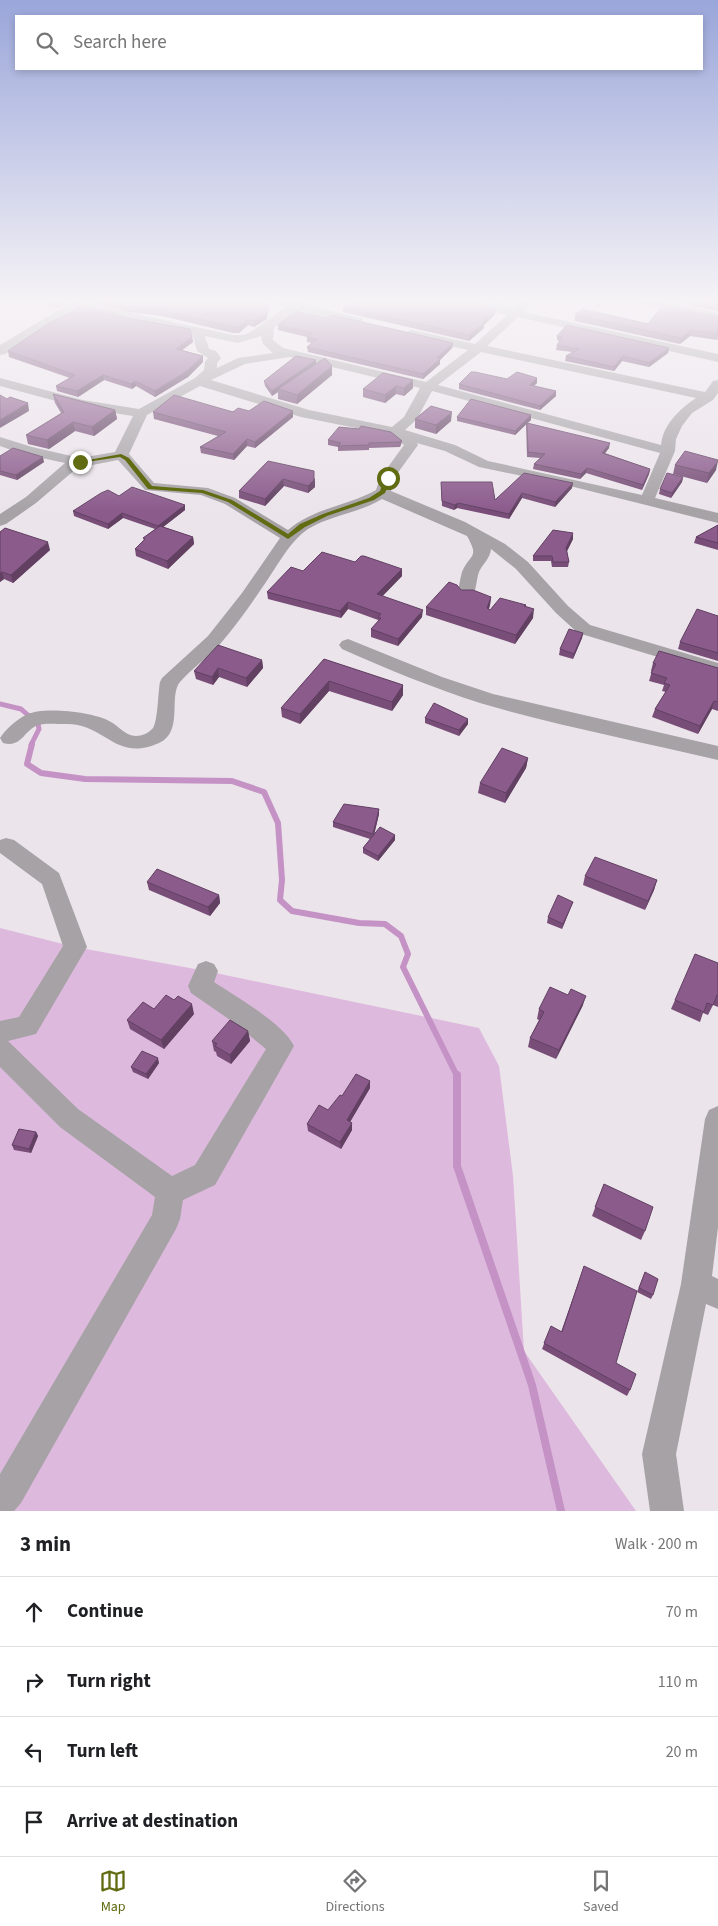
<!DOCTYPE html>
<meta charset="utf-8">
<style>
:root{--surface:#fff;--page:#f2f2f2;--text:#202124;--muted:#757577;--line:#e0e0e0;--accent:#616b11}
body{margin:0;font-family:"Source Sans 3",sans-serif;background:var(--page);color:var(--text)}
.stop{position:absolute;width:15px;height:15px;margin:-11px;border:4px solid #616b11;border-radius:50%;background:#fff}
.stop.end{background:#616b11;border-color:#fff;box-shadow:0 1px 5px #0008}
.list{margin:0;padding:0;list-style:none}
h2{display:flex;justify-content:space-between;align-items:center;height:65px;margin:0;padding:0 20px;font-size:21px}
h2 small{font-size:16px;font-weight:400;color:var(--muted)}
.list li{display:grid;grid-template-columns:32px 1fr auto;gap:15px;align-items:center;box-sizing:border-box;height:70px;padding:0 20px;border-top:1px solid var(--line)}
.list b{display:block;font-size:19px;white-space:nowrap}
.list em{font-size:16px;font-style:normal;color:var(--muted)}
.icon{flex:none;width:28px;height:28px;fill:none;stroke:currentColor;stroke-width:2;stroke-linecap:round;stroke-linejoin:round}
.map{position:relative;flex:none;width:718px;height:1511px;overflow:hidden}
.search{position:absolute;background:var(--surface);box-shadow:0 2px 8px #0003;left:15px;right:15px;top:15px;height:55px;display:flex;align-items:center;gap:12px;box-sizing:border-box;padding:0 18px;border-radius:0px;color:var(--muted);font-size:19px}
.sheet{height:345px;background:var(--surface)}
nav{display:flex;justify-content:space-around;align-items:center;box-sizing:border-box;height:70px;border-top:1px solid var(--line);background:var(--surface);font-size:14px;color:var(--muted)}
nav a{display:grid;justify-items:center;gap:2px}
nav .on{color:var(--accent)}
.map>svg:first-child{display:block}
.green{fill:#ddbadd}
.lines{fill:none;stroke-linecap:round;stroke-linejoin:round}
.stream-far2{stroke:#c592c6;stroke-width:5}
.stream-far1{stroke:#c592c6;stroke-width:6}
.stream{stroke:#c592c6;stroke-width:8}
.minor{fill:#a6a2a5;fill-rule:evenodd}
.tertiary{fill:#a6a2a5;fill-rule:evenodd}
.wall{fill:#784e78}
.shaded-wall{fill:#614062}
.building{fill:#8b5b8c;stroke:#614062}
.route{fill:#616b11}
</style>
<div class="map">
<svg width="718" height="1511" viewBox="0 0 718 1511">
<rect width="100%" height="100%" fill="#ece4eb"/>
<polygon class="green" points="0,928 75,947 206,971 479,1028 499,1066 513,1176 524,1351 636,1511 0,1511"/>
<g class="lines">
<polyline class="stream-far2" points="0,704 21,709 38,724 39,729 31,745"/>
<polyline class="stream-far1" points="32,744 27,764 41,773 85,779 232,781 264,792 278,823 282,880 280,900 292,911 359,923 385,924 401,936 408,954 403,967 457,1076"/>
<polyline class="stream" points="457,1075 457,1166 532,1385 561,1511"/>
<g class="minor">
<path d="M260 299H281L293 302 297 299H311L305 305 361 318 363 321 357 325 298 310 274 328 273 340 283 348 426 382 468 350 408 337 406 334 408 331 412 330 475 344 507 315 447 301 445 299H467L513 309 524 299H537L524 312 718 354V362L518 317 487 346 705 392 713 381 718 380V393L713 400 692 413 682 426 676 439 675 451 655 498 718 513V523L566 485 479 467 445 451 417 443 418 445 394 478 391 491 465 522 505 544 528 562 568 606 590 625 718 663V675L578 633 556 613 516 569 491 549C490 559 483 563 479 572 476 580 477 589 472 597H460L458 593C459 586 460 579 462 572 470 553 480 559 467 536L382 499C359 513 331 515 308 529 290 541 278 565 266 582 252 603 237 624 221 643 209 657 192 668 180 682 168 696 184 732 159 743 115 763 105 722 64 724 57 724 45 723 38 725 23 731 22 748 3 743L0 738C5 730 17 719 26 715 42 706 93 712 109 721 118 725 125 736 136 736 142 736 149 733 153 728 158 720 158 692 160 682L162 678 208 636 242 593 280 538 225 504 201 495 145 490 118 460 77 468 36 503 6 524 0 526V514L26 497 65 463 23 454 0 446V437L32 447 80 458 115 452 133 416 82 408 0 386V378L83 400 139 409 195 378 204 370 205 362 208 358 197 351 192 333 128 321 76 307 74 305 76 303 80 302 233 335H243L251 332 286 307 262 301ZM205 336 238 343 261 336 263 344 273 353 238 358 217 368V363L221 358 216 351 209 349ZM481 352 696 398C680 409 663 424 661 445L438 385ZM290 357 420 388 404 417 392 427 309 410 211 380 245 364ZM200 386 301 417 391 435 404 445 380 478 376 490C348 506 313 508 288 530L235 498 208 488 154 483 129 454 147 415ZM432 391 660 453 642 495 488 461 455 445 405 430 417 419Z"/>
<polygon points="627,299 650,299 718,313 718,321 633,302"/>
<path d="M348 639 442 677 493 694 718 746V760C639 741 558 726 480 703 433 688 387 669 342 649L339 645 342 641Z"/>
<path d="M6 838 14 840 59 873 87 947 36 1034 8 1041 78 1109 172 1176 195 1165 266 1049 233 1022 191 993 188 986 198 964 206 961 214 964 218 971 214 982C235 996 284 1024 294 1046L215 1185 183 1200 180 1219 176 1229 21 1503 14 1511H0V1474L152 1215 155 1197 60 1127 0 1067V1021L19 1017 63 946 42 884 0 853V840Z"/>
<polygon points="718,1106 718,1227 712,1276 718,1279 718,1309 706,1304 676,1454 684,1511 650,1511 642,1454 681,1284 705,1119 709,1110"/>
</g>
<polygon class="tertiary" points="77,299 94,299 5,354 0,355 0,345"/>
</g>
<g class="wall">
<polygon points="41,299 73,299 58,308 42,304"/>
<polygon points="91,299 116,299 141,304 269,305 267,319 254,327 248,325 239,333 233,333 162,316 128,312 92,303"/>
<polygon points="352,299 454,299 495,314 484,325 484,328 469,341 343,312 343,307 353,299"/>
<polygon points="477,299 510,299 504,305"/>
<polygon points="595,299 605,299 598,308"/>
<polygon points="670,299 718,299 718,311 670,301"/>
<polygon points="75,307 192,337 193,342 182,350 203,356 203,362 188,377 155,397 136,386 132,389 104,380 78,397 57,391 56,386 70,378 9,357 8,351 75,310"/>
<polygon points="575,315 648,324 718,317 718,338 717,340 690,336 680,344 575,321"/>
<polygon points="278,325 453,343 452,348 440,360 440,364 423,379 308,352 307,347 312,343 307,342 307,337 278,330"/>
<polygon points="557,336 669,348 668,353 649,367 622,361 614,371 565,361 566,356 572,352 556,350 557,345 560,341 557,340"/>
<polygon points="316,364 332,375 297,404 278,399 278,392 272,396 265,386 264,381"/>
<polygon points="537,378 537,383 534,386 556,391 556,396 540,410 459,389 459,384 507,379"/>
<polygon points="413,380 413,388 404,396 396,394 385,403 363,397 363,389"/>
<polygon points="53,394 115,410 117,419 94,436 75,431 49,449 28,444 26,435 61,413 55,403"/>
<polygon points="249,411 293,417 255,448 247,446 234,460 201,453 200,447 218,436 154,419 153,412"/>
<polygon points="457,417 531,420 527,423 609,448 605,453 650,469 649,474 642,490 586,473 580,479 533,469 534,464 540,458 527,457 526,424 515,435 457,421"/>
<polygon points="415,419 451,421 436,434 415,428"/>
<polygon points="328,440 402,441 401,445 400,447 369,448 369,450 338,451 338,447 328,445"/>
<polygon points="0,456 44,462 17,480 0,475"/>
<polygon points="268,461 315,487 308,493 284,486 265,506 239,498 239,491"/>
<polygon points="675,465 716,470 707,483 673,474"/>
<polygon points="524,473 572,488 555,507 522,498 509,519 457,508 454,510 442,506 441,482 495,500"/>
<polygon points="683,477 682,482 671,498 659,494 660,489"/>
<polygon points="119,496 185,510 163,527 193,537 194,544 168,569 136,556 135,549 144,540 143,538 155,529 123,518 108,529 74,516 73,511"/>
<polygon points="718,525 718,550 694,543 696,537"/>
<polygon points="5,528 50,550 13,583 4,579 0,582"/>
<polygon points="573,539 567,551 569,562 568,567 552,567 551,561 533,561 533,556"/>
<polygon points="303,571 402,576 382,596 422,617 398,646 371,637 371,629 378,621 378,620 348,609 341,618 268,599 267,592"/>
<polygon points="461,590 491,597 490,605 489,609 490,610 526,605 526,607 533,618 515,644 426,615 426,607"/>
<polygon points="718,616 718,661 678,649 680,642"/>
<polygon points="583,633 582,638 573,659 559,655 560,649"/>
<polygon points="324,659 403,685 403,695 392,711 329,691 300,724 282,717 281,708"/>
<polygon points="262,660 263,668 247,687 219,677 213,685 196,679 194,671"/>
<polygon points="653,663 718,668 718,711 712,709 698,734 652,717 655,709 666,692 662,691 664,685 649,681 652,671 651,671"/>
<polygon points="425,718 468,724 459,736 425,723"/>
<polygon points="528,758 526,768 505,803 478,793 480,783"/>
<polygon points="379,809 379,814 374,835 395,835 395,840 378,861 363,853 363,848 370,839 333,827 333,822"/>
<polygon points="585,876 657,880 654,890 645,910 583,885"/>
<polygon points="147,882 219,895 220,903 210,916 149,890"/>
<polygon points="573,902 571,907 562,929 547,923 548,917"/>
<polygon points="718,963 718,1007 713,1005 708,1015 703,1013 700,1022 671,1009 675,1000"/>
<polygon points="568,995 583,1005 556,1059 528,1047 530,1038 539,1020 537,1019 539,1009"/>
<polygon points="154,1009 194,1014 164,1049 130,1029 127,1020"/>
<polygon points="248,1031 250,1041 231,1064 217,1056 216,1052 214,1051 212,1041"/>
<polygon points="159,1063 148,1079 133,1072 131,1067"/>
<polygon points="370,1081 370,1088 350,1122 352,1123 352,1130 341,1149 308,1131 307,1124 328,1110 342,1096"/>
<polygon points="36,1132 38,1136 31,1153 14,1150 12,1145"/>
<polygon points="604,1184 645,1231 641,1240 592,1216"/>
<polygon points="584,1266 616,1363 630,1390 627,1396 542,1349 551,1326 561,1332"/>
<polygon points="645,1272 653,1295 651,1299 637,1292"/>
</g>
<g class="shaded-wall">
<polygon points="65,299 73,299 58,308 57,304"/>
<polygon points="269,299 269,305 267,319 254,327 254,321"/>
<polygon points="505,299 510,299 504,305 504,300"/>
<polygon points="601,299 605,299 598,308 598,302"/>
<polygon points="496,309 495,314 484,325 484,328 469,341 469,335"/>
<polygon points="248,319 248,325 239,333 239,327"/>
<polygon points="691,330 690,336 680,344 681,338"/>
<polygon points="192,337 193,342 177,354 176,349"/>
<polygon points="453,343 452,348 440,360 440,364 423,379 423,374 437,358"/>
<polygon points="669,348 668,353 649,367 649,363"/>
<polygon points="203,356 203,362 188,377 155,397 155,391"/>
<polygon points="623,356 622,361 614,371 614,367"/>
<polygon points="316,360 316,365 278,389 278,392 272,396 272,391"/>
<polygon points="332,366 332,375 297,404 297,395"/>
<polygon points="103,375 104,380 78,397 77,391"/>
<polygon points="537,378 537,383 529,389 530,385"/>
<polygon points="413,380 413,388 404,396 404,388"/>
<polygon points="135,381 136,386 132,389 131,384"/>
<polygon points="396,386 396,394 385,403 385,395"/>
<polygon points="556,391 556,396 540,410 540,406"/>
<polygon points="28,403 29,411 0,428 0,420"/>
<polygon points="115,410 117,419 94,436 92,427"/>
<polygon points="293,411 293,417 255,448 255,442"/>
<polygon points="452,412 451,421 436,434 436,425"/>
<polygon points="531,415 531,420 515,435 515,431"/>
<polygon points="73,422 75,431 49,449 47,440"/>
<polygon points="247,439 247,446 234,460 233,454"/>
<polygon points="610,443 609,448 602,457 602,453"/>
<polygon points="43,457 44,462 17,480 16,475"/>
<polygon points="718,461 716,470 707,483 709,473"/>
<polygon points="587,468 586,473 580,479 581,474"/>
<polygon points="650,469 649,474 642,490 643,485"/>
<polygon points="683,477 682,482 671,498 672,493"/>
<polygon points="315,478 315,487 308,493 308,486"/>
<polygon points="283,479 284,486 265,506 265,499"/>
<polygon points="573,483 572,488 555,507 555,502"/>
<polygon points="522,493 522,498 509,519 509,514"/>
<polygon points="458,503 457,508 454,510 455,505"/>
<polygon points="185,505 185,510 158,531 158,526"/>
<polygon points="122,513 123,518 108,529 108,524"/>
<polygon points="573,533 573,539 566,553 566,548"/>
<polygon points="193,537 194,544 168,569 167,561"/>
<polygon points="48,542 50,550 13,583 11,575"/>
<polygon points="402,569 402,576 377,602 377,594"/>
<polygon points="2,572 4,579 0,582 0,573"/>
<polygon points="491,597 490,605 486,616 487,608"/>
<polygon points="348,602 348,609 341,618 340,611"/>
<polygon points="534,609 533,618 515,644 516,635"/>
<polygon points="423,610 422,617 398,646 398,639"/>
<polygon points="583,633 582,638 573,659 574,654"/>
<polygon points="262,660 263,668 247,687 246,678"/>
<polygon points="218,668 219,677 213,685 212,677"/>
<polygon points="329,681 329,691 300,724 300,714"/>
<polygon points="403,685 403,695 392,711 392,702"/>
<polygon points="714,701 712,709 698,734 700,726"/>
<polygon points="468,719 468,724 459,736 459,730"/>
<polygon points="528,758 526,768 505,803 506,793"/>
<polygon points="379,809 379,814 373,839 373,834"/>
<polygon points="395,835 395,840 378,861 378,856"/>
<polygon points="657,880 654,890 645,910 648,901"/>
<polygon points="219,895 220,903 210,916 208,907"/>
<polygon points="573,902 571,907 562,929 563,924"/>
<polygon points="586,996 583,1005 556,1059 559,1050"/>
<polygon points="192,1004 194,1014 164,1049 161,1040"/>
<polygon points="248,1031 250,1041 231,1064 230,1055"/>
<polygon points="158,1058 159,1063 148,1079 146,1074"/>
<polygon points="370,1081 370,1088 347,1127 347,1120"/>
<polygon points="352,1123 352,1130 341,1149 340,1142"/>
<polygon points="36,1132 38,1136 31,1153 29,1149"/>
</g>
<g class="building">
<polygon points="41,299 65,299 57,304"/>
<polygon points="99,299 116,299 141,304 148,299 269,299 267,313 254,321 248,319 239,327 233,327 162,310 127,306"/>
<polygon points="354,299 454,299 496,309 482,322 485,322 469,335 343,307"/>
<polygon points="689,299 718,299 718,305"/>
<polygon points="79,305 127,318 190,329 192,337 176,349 203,356 187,371 155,391 135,381 131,384 103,375 77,391 56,386 75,375 8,351 49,323 79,308 75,307"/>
<polygon points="663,305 718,317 718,334 691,330 681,338 575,315 582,309 648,324"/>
<polygon points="296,311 327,318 332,315 453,343 437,358 440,359 423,374 307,347 317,339 307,337 312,333 278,325"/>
<polygon points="567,325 669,348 649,363 623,356 614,367 566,356 579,349 557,345 562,337 557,336"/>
<polygon points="296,356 316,360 272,391 264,381"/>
<polygon points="325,358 332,366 297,395 278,389"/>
<polygon points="471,372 475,372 507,379 517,372 537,378 530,385 556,391 540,406 459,384"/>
<polygon points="383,373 413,380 404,388 396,386 385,395 363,389"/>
<polygon points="53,394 115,410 92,427 73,422 47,440 26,435 64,412"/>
<polygon points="0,395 7,399 10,397 28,403 0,420"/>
<polygon points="174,395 233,412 238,408 249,411 264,401 293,411 255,442 247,439 233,454 200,447 226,432 153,412"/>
<polygon points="471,399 531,415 515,431 457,417"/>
<polygon points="431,406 452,412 436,425 415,419"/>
<polygon points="527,423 610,443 602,453 650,469 643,485 587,468 581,474 534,464 545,454 528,452"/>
<polygon points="361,426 391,432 402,441 400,442 369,443 369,445 338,446 341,443 328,440 339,427 359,429"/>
<polygon points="13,448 43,457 16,475 0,471 0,456"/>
<polygon points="685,451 718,460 718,461 709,473 675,465"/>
<polygon points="268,461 314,471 314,480 308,486 283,479 265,499 239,491"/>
<polygon points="524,473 573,483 555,502 522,493 509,514 458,503 455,505 442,501 441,482 492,482 495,500"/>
<polygon points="667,473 683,477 672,493 660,489"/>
<polygon points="132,487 185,505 158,526 122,513 108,524 73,511 101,493 108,490 119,496"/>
<polygon points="718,525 718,543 696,537"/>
<polygon points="160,526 193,537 167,561 135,549 145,539 143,538"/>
<polygon points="5,528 48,542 11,575 2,572 0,573 0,532"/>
<polygon points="553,530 573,533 566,548 569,562 553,562 552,556 533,556"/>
<polygon points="322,552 355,562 361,556 364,556 402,569 377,594 423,610 398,639 371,629 381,618 378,617 381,614 348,602 340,611 267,592 291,567 303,571"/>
<polygon points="449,582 457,585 461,590 473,590 491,597 487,608 490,610 500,598 526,605 524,606 534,609 516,635 426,607"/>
<polygon points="697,609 718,616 718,653 680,642"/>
<polygon points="569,629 583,633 574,654 560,649"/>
<polygon points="218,645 262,660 246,678 218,668 212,677 194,671"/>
<polygon points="659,651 718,668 718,702 714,701 700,726 655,709 670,685 664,683 667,678 651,673 656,664 653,663"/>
<polygon points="324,659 403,685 392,702 329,681 300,714 281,708"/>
<polygon points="434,703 468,719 459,730 425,718"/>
<polygon points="502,748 528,758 506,793 480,783"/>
<polygon points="344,804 379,809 373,834 333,822"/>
<polygon points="380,827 395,835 378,856 363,848"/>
<polygon points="595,857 657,880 648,901 585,876"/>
<polygon points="157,869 219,895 208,907 147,882"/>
<polygon points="558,895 573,902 563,924 548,917"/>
<polygon points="695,954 718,963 718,996 717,995 713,1005 707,1003 704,1012 675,1000"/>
<polygon points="550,987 568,995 571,989 586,996 559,1050 530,1038 544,1012 539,1009"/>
<polygon points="166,995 174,1000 178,996 192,1004 161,1040 127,1020 143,1002 154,1009"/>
<polygon points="230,1020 248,1031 230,1055 215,1046 217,1044 212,1041"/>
<polygon points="142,1051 158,1058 146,1074 131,1067"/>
<polygon points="356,1074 370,1081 347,1120 352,1123 340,1142 307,1124 319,1105 328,1110 340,1095 342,1096"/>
<polygon points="19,1129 36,1132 29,1149 12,1145"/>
<polygon points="604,1184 653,1207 645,1231 595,1207"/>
<polygon points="584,1266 637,1291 616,1363 636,1374 630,1390 544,1343 551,1326 562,1332"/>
<polygon points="645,1272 658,1279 653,1295 639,1288"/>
</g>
<linearGradient id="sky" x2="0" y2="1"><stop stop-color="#9aa6da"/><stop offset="0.59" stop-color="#f6f3f6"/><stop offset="1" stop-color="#f6f3f6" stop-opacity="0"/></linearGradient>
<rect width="718" height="511" fill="url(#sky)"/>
<polygon class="route" points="121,454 129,458 152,486 203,490 232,500 288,534 300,524 323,514 369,498 380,491 385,477 391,478 385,493 374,500 327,516 305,527 288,539 228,502 202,493 148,489 125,460 120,457 80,463 77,462"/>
</svg>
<div class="stop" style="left:388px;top:478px"></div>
<div class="stop end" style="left:80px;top:462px"></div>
<div class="search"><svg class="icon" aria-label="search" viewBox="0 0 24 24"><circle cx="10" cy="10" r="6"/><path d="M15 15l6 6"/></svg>Search here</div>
</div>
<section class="sheet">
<h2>3 min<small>Walk · 200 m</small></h2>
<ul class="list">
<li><svg class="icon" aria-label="ahead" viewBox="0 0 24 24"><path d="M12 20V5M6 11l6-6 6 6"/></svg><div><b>Continue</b></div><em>70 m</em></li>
<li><svg class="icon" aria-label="right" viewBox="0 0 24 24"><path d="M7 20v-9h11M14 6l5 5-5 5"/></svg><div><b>Turn right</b></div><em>110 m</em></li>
<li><svg class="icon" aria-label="left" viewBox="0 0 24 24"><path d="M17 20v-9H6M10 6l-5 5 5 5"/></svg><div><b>Turn left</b></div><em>20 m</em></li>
<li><svg class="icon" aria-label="arrive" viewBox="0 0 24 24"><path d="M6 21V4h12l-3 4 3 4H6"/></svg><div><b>Arrive at destination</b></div></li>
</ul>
</section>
<nav>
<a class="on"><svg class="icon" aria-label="map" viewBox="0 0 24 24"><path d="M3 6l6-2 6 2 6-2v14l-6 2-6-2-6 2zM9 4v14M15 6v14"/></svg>Map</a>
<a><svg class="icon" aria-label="directions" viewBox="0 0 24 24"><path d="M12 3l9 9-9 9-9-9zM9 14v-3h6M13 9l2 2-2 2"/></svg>Directions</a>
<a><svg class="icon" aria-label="saved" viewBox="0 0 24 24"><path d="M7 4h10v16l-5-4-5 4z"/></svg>Saved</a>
</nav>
